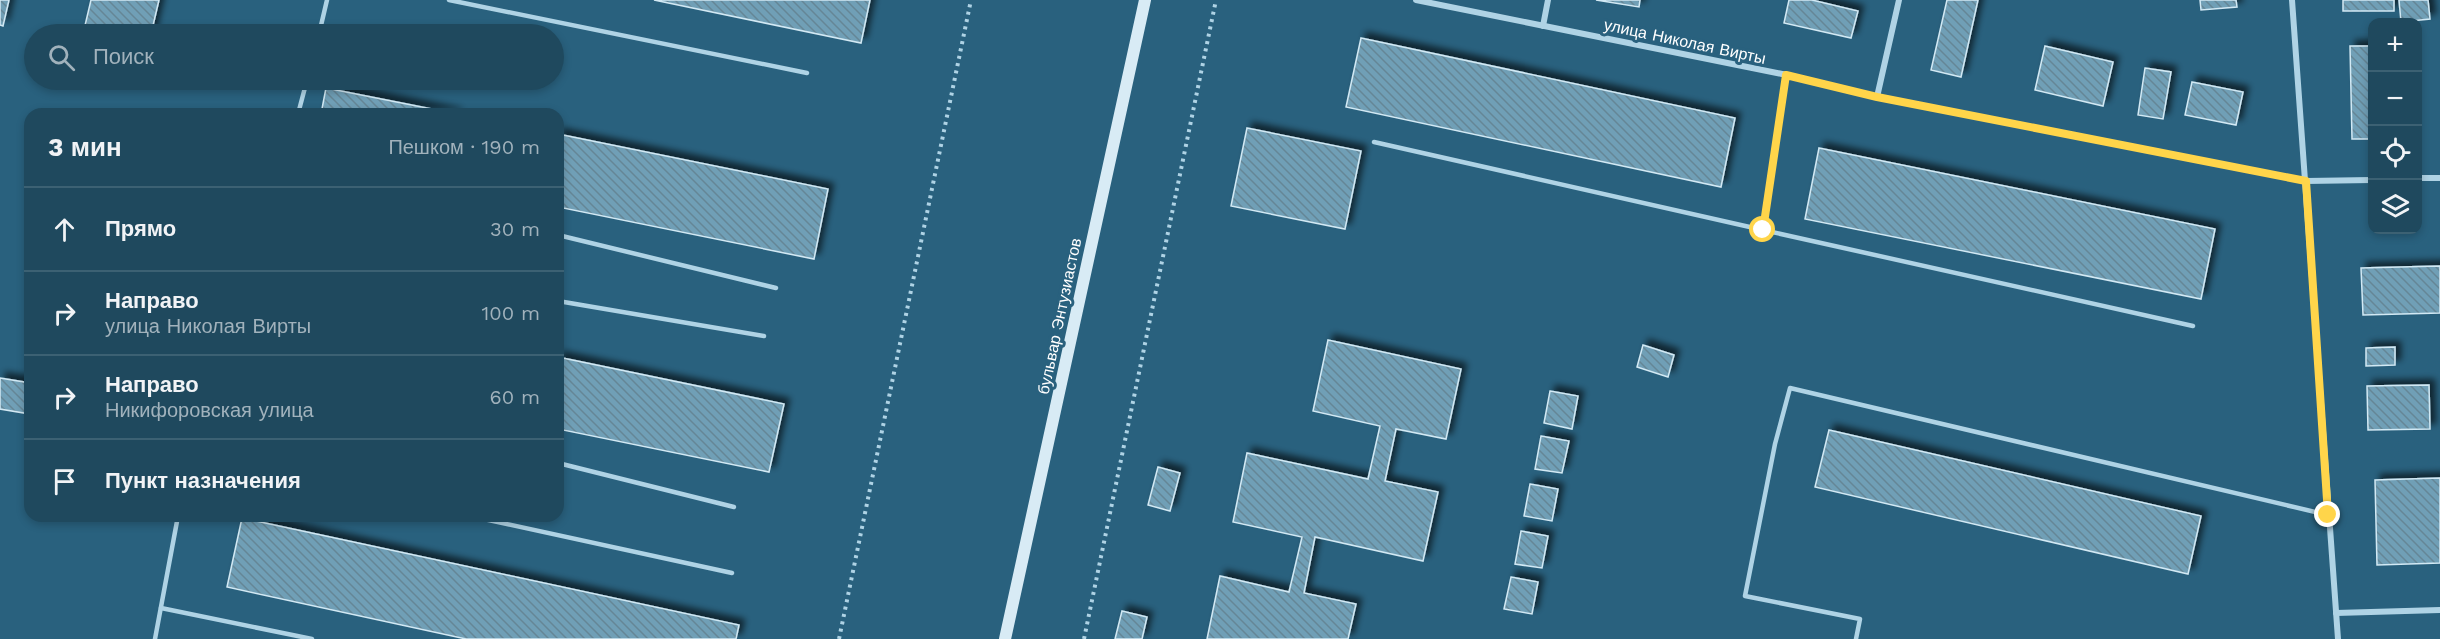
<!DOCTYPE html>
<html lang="ru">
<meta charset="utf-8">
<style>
:root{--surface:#1f495e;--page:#275064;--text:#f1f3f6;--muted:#a1b2bc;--line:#3c6173}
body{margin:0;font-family:"Work Sans",sans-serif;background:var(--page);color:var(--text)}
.controls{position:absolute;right:18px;top:18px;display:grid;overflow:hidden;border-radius:12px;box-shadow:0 3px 9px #0003}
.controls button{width:54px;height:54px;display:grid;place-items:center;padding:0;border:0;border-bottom:2px solid var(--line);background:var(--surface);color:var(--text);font:30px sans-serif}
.stop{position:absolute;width:18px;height:18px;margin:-14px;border:4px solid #ffd54a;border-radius:50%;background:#fff}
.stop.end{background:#ffd54a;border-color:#fff;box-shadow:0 2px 6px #0008}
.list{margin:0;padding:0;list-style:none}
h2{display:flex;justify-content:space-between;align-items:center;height:78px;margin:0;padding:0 24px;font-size:26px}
h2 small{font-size:20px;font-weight:400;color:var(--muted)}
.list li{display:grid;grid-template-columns:39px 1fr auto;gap:18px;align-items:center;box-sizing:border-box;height:84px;padding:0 24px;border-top:2px solid var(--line)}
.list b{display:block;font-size:22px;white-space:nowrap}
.list p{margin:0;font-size:20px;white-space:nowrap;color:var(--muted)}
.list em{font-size:20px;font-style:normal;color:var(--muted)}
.icon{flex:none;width:33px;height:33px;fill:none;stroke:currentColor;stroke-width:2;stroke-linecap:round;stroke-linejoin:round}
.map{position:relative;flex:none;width:2440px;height:639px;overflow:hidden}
.search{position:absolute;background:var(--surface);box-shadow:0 3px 9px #0003;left:24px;top:24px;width:540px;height:66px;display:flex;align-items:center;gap:15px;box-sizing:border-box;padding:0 21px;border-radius:33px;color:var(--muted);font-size:22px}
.panel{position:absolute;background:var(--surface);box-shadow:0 3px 9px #0003;left:24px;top:108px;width:540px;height:414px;border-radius:18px}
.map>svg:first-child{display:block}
.building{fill:url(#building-back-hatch);stroke:#d2e9f4;stroke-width:1.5;filter:url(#shadow)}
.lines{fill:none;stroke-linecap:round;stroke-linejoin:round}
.path{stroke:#afd3e5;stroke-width:4;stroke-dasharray:3 4.5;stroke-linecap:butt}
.service{stroke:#afd3e5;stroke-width:4.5}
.minor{stroke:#afd3e5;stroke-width:6}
.secondary{stroke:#d8ebf5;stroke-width:12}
.route{stroke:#ffd54a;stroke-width:8}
.labels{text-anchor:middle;stroke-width:6;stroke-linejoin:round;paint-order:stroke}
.street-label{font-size:16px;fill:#fff;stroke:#29617e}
</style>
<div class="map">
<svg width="2440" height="639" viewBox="0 0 2440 639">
<defs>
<pattern id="building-back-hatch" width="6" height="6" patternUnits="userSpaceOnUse" patternTransform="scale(1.5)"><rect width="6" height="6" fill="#709fb6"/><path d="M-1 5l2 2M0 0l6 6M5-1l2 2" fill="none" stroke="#658696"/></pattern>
<filter id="shadow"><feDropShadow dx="5.5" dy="-5.5" stdDeviation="3" flood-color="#0009"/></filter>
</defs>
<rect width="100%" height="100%" fill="#29617e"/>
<g class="building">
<polygon points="0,0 9,0 3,26 0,25"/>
<polygon points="91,0 159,0 151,34 83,34"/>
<polygon points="654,0 870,0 861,43"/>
<polygon points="1596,0 1640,0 1639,7"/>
<polygon points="1789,0 1812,0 1858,11 1851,38 1784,23"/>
<polygon points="1947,0 1978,0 1961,77 1931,70"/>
<polygon points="2200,0 2236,0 2237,7 2201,10"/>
<rect x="2343" y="0" width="51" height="11"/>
<polygon points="2399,0 2428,0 2430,19 2401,22"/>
<polygon points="1361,38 1735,118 1721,187 1346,107"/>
<polygon points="2045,46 2113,62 2103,106 2035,90"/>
<polygon points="2350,46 2372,46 2372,139 2352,139"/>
<polygon points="2145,68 2171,72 2163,119 2138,115"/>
<polygon points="2192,82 2243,92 2236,125 2185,115"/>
<polygon points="326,88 457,114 321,114"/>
<polygon points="1247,128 1361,151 1345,229 1231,206"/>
<polygon points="558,134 828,189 814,259 558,207"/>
<polygon points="1819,148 2215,229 2201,299 1805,219"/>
<polygon points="2440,266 2440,313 2363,315 2361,268"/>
<polygon points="1328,340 1461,369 1446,439 1396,429 1385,481 1438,492 1423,561 1315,537 1304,593 1356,604 1348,639 1207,639 1220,576 1289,592 1302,537 1233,522 1247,453 1368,479 1380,426 1313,411"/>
<polygon points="1643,345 1674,355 1668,377 1637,367"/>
<polygon points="2395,347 2395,365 2366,366 2366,348"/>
<polygon points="558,357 784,404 769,472 558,429"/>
<polygon points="0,378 30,383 30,414 0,409"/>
<polygon points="2429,385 2430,429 2368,430 2367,386"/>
<polygon points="1550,391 1578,396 1572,429 1544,423"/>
<polygon points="1829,430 2201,516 2188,574 1815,487"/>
<polygon points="1541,436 1569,441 1562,473 1535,469"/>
<polygon points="1158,467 1180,473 1170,511 1148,505"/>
<polygon points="2440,478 2440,563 2377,565 2375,480"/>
<polygon points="1530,484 1558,489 1552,521 1524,516"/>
<polygon points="242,518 739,625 736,639 466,639 227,587"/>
<polygon points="1521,531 1548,536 1542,568 1515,564"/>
<polygon points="1511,577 1538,582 1532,614 1504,609"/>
<polygon points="1122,611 1147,617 1142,639 1115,639"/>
</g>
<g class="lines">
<g class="path">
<polyline points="839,639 971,0"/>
<polyline points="1084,639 1216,0"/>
</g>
<g class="service">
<polyline points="449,0 807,73"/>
<polyline points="319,34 327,0"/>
<polyline points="298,114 307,80"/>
<polyline points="1374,142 1763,230 1787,75"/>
<polyline points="1763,230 2193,326"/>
<polyline points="558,235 776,288"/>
<polyline points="558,301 764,336"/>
<polyline points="558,463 734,507"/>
<polyline points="470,516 732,573"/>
<polyline points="161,608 312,639"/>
<polyline points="155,639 178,516"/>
<polyline points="1856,639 1860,619 1745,596 1775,444 1790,388 2328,515"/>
</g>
<g class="minor">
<polyline points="1416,0 1787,75 1877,97 2306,181 2372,180"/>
<polyline points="2292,0 2338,639"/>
<polyline points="1543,26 1548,0"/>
<polyline points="1877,97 1899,0"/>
<polyline points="2418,178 2440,178"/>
<polyline points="2336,613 2440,610"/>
</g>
<polyline class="secondary" points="1005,639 1145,0"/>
</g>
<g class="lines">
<polyline class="route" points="1763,230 1786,75 1877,97 2306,181 2328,515"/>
</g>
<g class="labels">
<g class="street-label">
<text transform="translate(1685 41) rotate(12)" y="6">улица Николая Вирты</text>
<text transform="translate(1059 316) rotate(-78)" y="6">бульвар Энтузиастов</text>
</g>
</g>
</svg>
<div class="controls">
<button>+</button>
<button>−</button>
<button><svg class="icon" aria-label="locate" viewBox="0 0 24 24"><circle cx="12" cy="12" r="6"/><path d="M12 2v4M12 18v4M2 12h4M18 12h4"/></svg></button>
<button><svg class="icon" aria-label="layers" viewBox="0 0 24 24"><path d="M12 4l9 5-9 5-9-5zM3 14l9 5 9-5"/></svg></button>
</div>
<div class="stop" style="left:1763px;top:230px"></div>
<div class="stop end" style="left:2328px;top:515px"></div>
<div class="search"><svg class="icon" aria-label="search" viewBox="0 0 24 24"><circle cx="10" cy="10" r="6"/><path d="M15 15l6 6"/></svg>Поиск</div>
<section class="panel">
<h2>3 мин<small>Пешком · 190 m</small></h2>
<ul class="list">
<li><svg class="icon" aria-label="ahead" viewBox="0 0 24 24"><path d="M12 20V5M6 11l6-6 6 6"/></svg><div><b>Прямо</b></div><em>30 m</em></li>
<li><svg class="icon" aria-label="right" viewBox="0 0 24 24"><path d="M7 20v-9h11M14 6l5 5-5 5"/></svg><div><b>Направо</b><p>улица Николая Вирты</p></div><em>100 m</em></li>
<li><svg class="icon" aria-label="right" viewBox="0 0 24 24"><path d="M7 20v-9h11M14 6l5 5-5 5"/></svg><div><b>Направо</b><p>Никифоровская улица</p></div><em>60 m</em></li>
<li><svg class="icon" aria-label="arrive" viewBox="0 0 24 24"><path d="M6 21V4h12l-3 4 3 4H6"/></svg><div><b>Пункт назначения</b></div></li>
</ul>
</section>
</div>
